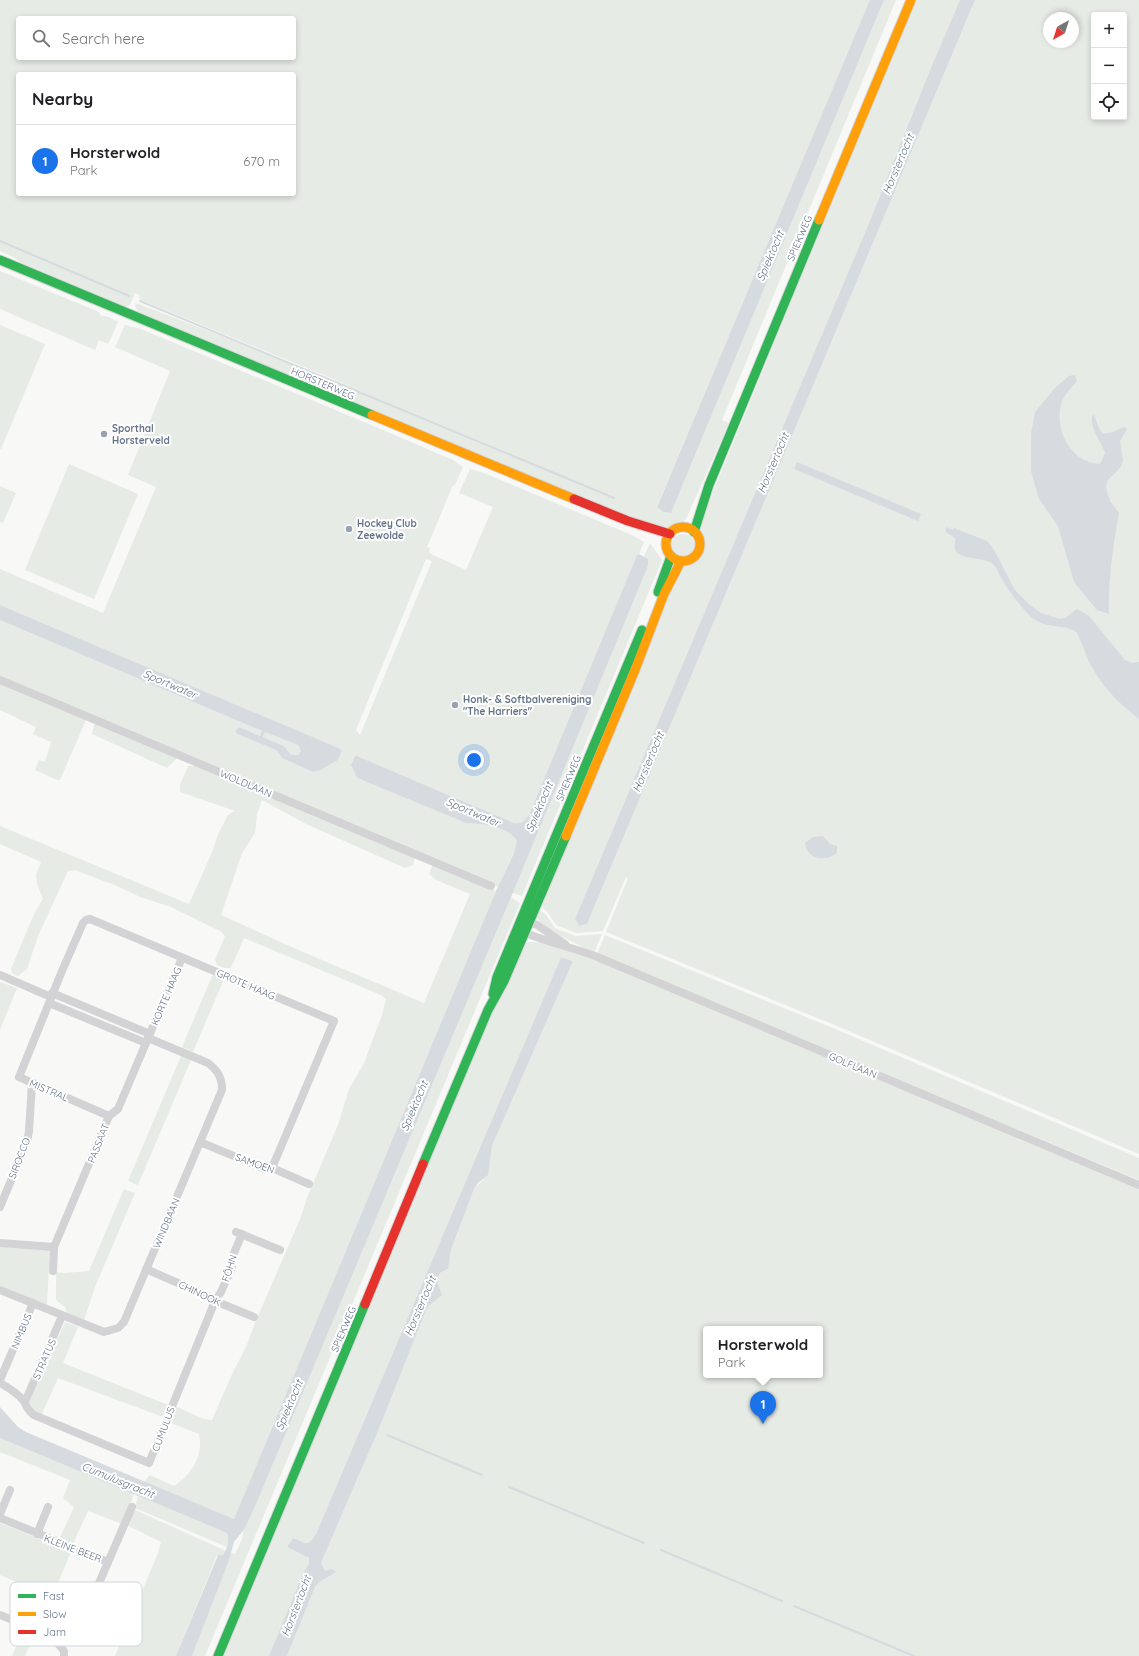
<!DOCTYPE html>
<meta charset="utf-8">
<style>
:root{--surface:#fff;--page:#f2f2f2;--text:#202124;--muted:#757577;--line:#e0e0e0;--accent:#1a73e8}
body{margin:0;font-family:Quicksand,sans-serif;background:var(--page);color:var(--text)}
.controls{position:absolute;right:12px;top:12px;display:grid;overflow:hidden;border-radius:4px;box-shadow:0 2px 6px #0003}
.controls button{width:36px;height:36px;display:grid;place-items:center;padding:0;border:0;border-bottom:1px solid var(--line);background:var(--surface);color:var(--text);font:20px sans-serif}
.compass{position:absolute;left:1043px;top:12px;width:36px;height:36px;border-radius:50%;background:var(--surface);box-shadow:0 2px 6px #0003;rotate:219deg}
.you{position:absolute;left:474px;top:760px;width:14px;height:14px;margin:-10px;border:3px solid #fff;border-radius:50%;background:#1a73e8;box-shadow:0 0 0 6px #1a73e833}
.badge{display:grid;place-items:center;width:26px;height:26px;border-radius:50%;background:var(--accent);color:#fff;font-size:13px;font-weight:700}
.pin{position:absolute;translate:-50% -33px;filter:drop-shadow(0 1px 2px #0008)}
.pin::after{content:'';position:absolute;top:21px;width:14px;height:12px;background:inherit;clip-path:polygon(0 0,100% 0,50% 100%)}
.popup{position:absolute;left:703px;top:1326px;width:120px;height:52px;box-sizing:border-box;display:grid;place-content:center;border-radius:4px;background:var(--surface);filter:drop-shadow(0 1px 3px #0005);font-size:13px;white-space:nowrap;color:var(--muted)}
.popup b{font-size:15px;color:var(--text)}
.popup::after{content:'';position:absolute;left:50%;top:100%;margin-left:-8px;border:8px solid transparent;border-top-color:var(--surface)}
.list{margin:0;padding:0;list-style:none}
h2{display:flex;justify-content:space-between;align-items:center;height:52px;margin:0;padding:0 16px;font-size:17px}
h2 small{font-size:13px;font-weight:400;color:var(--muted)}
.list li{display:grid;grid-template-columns:26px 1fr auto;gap:12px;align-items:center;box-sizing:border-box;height:72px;padding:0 16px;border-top:1px solid var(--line)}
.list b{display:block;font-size:15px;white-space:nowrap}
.list p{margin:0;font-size:13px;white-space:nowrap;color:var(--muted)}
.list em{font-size:13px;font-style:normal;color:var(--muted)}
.icon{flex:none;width:22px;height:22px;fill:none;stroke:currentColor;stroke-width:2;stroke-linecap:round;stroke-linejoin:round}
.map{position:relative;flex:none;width:1139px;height:1656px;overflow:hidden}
.search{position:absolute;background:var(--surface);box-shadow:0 2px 6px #0003;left:16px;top:16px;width:280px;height:44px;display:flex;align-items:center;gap:10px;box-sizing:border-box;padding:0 14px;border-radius:4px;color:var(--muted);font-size:15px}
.panel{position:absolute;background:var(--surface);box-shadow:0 2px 6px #0003;left:16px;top:72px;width:280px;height:124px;border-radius:4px}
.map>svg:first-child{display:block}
.green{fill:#e6ebe5;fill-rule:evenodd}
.water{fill:#d5dbdf;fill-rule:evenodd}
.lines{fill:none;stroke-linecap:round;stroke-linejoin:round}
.stream{stroke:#d5dbdf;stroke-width:2}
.fast-casing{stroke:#d4d6d7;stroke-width:11}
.slow-casing{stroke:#d4d6d7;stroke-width:11}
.jam-casing{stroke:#d4d6d7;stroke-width:11}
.street{stroke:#d3d3d5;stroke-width:8}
.fast{stroke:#30b455;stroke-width:9}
.slow{stroke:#ff9f0a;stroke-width:9}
.jam{stroke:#e5322d;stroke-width:9}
.poi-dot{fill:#98a2b0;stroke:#fff;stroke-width:1.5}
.labels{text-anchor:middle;stroke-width:4;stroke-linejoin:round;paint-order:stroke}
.street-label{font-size:10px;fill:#64738a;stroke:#fff}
.poi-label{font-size:10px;font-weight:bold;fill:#64738a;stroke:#fff;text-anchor:start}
.water-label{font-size:11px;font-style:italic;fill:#607585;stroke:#fff}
.key{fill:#fff;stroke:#d0d5dc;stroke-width:1}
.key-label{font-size:11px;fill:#64738a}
</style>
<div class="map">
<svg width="1139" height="1656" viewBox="0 0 1139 1656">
<rect width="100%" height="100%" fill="#f8f8f7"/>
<g class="green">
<path d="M0 0H871L657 506 663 512 671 513 884 0H896L722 420 729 423 686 519 681 523 672 527H667L624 515 139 314 135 306 136 303 360 390 139 299 140 295 135 293 130 305 125 308 23 265 15 258 0 251ZM18 18H294V58H18ZM18 74H294V194H18Z"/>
<path d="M915 0H960L930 70 869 223 575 919 579 926 587 924 975 0H1139V1154L837 1026 606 932 628 878 626 877 603 931 576 933 556 925 548 913 542 907 652 628 683 566 696 560 701 553 703 545 699 529 711 497ZM1094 15H1124V117H1094ZM1049 18H1073V42H1049Z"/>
<polygon points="0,271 99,312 101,316 109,317 118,322 108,344 99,340 95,350 0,309"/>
<polygon points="0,325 45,344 1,449 0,449"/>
<path d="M125 325 141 329 369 424 453 460 463 467 455 485 452 486 451 490 427 547 430 548 429 553 466 570 493 507 459 493 470 469 484 473 634 536 644 542 639 554 637 555 529 815C524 821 522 824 514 823L357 756H355L351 765 357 778 466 823C478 823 514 826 517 841 517 843 516 845 516 848L498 887 0 678V620L262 731 260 736 239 727 235 731 237 734 276 750 282 758 313 772 319 771 338 760 342 750 0 605V569L103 613 156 487 128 475 170 371 115 347ZM426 559 432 561 360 735 356 730Z"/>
<polygon points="69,464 138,494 94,599 25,570"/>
<polygon points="0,486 16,493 3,523 0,522"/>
<circle cx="683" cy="546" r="12"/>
<polygon points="650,543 662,560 522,896 512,893 648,566 648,559 644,556"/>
<polygon points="0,683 86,720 60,780 57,780 35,770 39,760 45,762 51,742 33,734 36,727 0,710"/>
<polygon points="94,724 99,724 177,758 167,768 92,734"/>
<polygon points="265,732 298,745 301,751 298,755 291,755 287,749 263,737"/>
<path d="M188 766H196L286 802 315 817 415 856 413 865 405 868 306 824 262 800 257 814 255 833 242 853 221 915 303 952 424 1003 470 894 436 880 429 874 433 864 496 891 234 1519 144 1482 150 1475 174 1486C191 1475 204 1455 199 1434L168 1422 173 1410 177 1407 204 1419 212 1420 233 1372 246 1347 255 1323 301 1217 308 1195 338 1125 349 1089 364 1063 382 1015 386 999 381 995 244 938 231 968H224L217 965 215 960 225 936 220 931 171 907 140 897 117 886 75 870 68 871 38 936 27 969 18 976 13 974 11 969 34 914 43 899 37 884 36 875 41 862 0 844V826L189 904 213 850 218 834 228 815 235 811 180 792V785Z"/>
<polygon points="511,897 520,903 205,1656 192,1656 229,1558 231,1553 235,1554 242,1539 243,1531 257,1502"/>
<path d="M539 909 546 915 555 928 575 936 602 934 594 953 544 927C538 921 535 918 539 909Z"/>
<polygon points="605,935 835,1029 1139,1158 1139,1180 597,954"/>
<path d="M528 942C549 941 571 951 590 958L1139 1189V1656H287L315 1587 325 1571 321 1563 378 1431 420 1321 427 1306 439 1297 441 1291 437 1280 440 1273 448 1269 451 1250 474 1189C477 1185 480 1184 483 1180 491 1171 489 1157 492 1146L573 961 561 957 316 1534 310 1542 305 1543 293 1538 287 1547 309 1558V1563L302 1576 269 1656H222L494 1005 523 946ZM706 1329H820V1375H706Z"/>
<polygon points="213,974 224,979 193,1052 182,1047"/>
<polygon points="0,982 17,988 0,1030"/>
<polygon points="181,1056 191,1060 138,1185 128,1181"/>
<polygon points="124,1189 135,1193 95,1287 84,1320 67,1314 65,1307 56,1300 56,1272 65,1273 89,1271"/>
<polygon points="0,1247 50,1248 47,1305 0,1286"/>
<polygon points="65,1322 78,1327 63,1363 168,1405 163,1417 58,1378 41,1416 33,1410 29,1401"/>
<polygon points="0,1438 134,1494 122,1524 88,1511 72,1546 59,1540 74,1507 63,1498 70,1480 0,1452"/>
<polygon points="138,1496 227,1533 229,1537 227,1547 135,1508"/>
<polygon points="133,1509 226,1551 223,1555 217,1555 176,1656 115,1656 158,1553 161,1542 127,1525"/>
<polygon points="0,1523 71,1552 39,1628 27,1623 39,1592 0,1575"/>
<polygon points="23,1631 34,1635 25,1656 12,1656"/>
</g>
<g class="water">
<polygon points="870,0 884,0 671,513 663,512 657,507"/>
<polygon points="960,0 975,0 587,924 579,926 575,919 869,223 930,70"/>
<path d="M1075 375 1077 381C1072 387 1065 394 1062 401 1053 428 1070 463 1100 464L1105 453C1101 440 1090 430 1092 416L1094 415 1099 428 1103 434 1113 432 1124 427 1127 429 1120 441 1123 460 1121 467 1107 481 1106 488 1110 501 1119 513C1113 546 1108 580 1109 614L1097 610 1074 582 1058 526 1039 499 1031 471V434L1035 412 1055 388 1069 376Z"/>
<polygon points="797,462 921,514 918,521 794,469"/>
<path d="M946 527 953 530 954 528 987 541 993 548 1015 590 1030 605 1041 613 1060 619 1065 618 1077 609 1089 616 1125 660 1132 663 1139 662V719C1120 704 1105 690 1093 669 1086 658 1083 644 1077 633 1067 623 1049 630 1034 619 1025 613 1009 591 1003 581 1000 577 997 568 994 565 987 556 960 561 955 550 954 546 956 541 955 538L946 532Z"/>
<path d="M639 554 648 559V566L511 897 257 1502 245 1528 234 1542 229 1560 192 1656H176L218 1555H223C227 1549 230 1541 227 1533L0 1438V1407L18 1427 26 1432 234 1519 496 891 514 853 517 841C507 825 483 824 466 823L357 778 351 765 355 756H357L514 823C522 824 524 821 529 815L637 555Z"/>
<path d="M0 605 336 747 342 750 338 760 319 771 313 772 282 758 276 750 237 734 235 731 239 727 260 736 262 731 0 620ZM265 732 298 745 301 751 298 755H291L285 747 263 737Z"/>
<path d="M823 836 830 844 837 846V853C825 862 807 860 805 843L813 837Z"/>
<polygon points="561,957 573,961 492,1146 488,1175 478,1183 474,1189 451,1250 448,1269 440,1273 437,1280 442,1295 427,1307 378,1431 321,1563 325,1571 332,1569 336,1572 319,1582 315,1587 287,1656 269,1656 302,1576 309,1563 309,1558 287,1547 293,1538 305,1543 310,1542 316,1534"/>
</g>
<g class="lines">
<g class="stream">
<polyline points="0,241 129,296"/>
<polyline points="140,301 614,498"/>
<polyline points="387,1435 482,1475"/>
<polyline points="509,1487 644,1543"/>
<polyline points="661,1550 782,1601"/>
<polyline points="794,1606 914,1656"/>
</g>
<g class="fast-casing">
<g id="fast">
<polyline points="0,260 372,415"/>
<polyline points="694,532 709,485 819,220"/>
<polyline points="658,592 671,556"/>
<polyline points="493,994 497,977 642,630"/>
<polyline points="423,1164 488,1010 504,981 566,836"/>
<polyline points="218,1656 365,1304"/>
</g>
</g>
<g class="slow-casing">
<g id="slow">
<polyline points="819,220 911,0"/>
<polyline points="372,415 574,499"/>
<circle cx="683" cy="544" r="17"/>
<polyline points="566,836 635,670 664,594 681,561"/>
</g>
</g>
<g class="jam-casing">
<g id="jam">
<polyline points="574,499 628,521 670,534"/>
<polyline points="365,1304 423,1164"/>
</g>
</g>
<g class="street">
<polyline points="0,680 491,886"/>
<polyline points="525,920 537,925 565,944"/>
<path d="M520 931C545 941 570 947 595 956L1139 1185"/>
<polyline points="0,975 51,997"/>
<polyline points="52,993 150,1034"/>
<polyline points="49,1003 146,1043"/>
<polyline points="109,1116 19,1077 62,971 83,923 86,920 90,919 334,1021 272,1168"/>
<polyline points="200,1142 265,1169 272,1168 309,1184"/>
<polyline points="0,1207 27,1142 29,1131 32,1083"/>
<polyline points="236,1232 280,1250"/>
<polyline points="0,1243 54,1247"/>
<polyline points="146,1269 212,1298 215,1301 254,1317"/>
<polyline points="53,1271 54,1247 109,1116 118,1109 182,958"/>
<path d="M0 1290 104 1332 118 1328 124 1322 222 1090C222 1077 218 1071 208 1063L148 1038"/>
<polyline points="0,1380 33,1303"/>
<path d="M0 1383C9 1388 16 1392 23 1400 28 1407 25 1408 34 1415L149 1463 215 1301 221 1292 232 1267V1258L242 1234"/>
<polyline points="25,1402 62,1316"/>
<polyline points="0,1514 10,1490"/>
<polyline points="0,1518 108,1562"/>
<polyline points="37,1534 48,1507"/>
<polyline points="99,1583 132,1507"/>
<polyline points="0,1615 52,1636 64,1651 64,1656"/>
</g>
<use href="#fast" class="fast"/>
<use href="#slow" class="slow"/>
<use href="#jam" class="jam"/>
</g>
<g class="poi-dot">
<circle cx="104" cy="434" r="4"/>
<circle cx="349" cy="529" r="4"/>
<circle cx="455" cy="705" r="4"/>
</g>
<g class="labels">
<g class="street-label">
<text transform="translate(799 238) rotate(-67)" y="4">SPIEKWEG</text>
<text transform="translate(323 383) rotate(23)" y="4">HORSTERWEG</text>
<text transform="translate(568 778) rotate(-67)" y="4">SPIEKWEG</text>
<text transform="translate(246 783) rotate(23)" y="4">WOLDLAAN</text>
<text transform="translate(246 984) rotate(23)" y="4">GROTE HAAG</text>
<text transform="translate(166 996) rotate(-67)" y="4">KORTE HAAG</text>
<text transform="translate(853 1065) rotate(23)" y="4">GOLFLAAN</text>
<text transform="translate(49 1090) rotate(23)" y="4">MISTRAL</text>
<text transform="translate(98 1143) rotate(-68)" y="4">PASSAAT</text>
<text transform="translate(19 1158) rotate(-69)" y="4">SIROCCO</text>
<text transform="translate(255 1163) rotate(20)" y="4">SAMOEN</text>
<text transform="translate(166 1223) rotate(-67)" y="4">WINDBAAN</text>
<text transform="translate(229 1268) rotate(-72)" y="4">FÖHN</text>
<text transform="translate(200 1293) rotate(25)" y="4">CHINOOK</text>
<text transform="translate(343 1329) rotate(-67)" y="4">SPIEKWEG</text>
<text transform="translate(21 1331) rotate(-67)" y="4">NIMBUS</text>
<text transform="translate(44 1359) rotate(-66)" y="4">STRATUS</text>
<text transform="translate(163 1429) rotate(-69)" y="4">CUMULUS</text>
<text transform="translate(73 1548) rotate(21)" y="4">KLEINE BEER</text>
</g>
<g class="poi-label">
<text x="112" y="432">Sporthal<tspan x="112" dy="12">Horsterveld</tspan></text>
<text x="357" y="527">Hockey Club<tspan x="357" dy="12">Zeewolde</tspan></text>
<text x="463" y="703">Honk- &amp; Softbalvereniging<tspan x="463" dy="12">"The Harriers"</tspan></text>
</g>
<g class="water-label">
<text transform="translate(898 164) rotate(-67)" y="4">Horstertocht</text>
<text transform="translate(770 256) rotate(-67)" y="4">Spiektocht</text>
<text transform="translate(773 463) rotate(-67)" y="4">Horstertocht</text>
<text transform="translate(170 684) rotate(23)" y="4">Sportwater</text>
<text transform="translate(648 762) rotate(-67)" y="4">Horstertocht</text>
<text transform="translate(539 807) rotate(-67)" y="4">Spiektocht</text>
<text transform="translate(473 812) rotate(23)" y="4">Sportwater</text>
<text transform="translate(414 1106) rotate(-67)" y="4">Spiektocht</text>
<text transform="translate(420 1306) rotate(-67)" y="4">Horstertocht</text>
<text transform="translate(289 1405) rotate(-67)" y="4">Spiektocht</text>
<text transform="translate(118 1480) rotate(22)" y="4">Cumulusgracht</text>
<text transform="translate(296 1606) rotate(-69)" y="4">Horstertocht</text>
</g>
</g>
<rect x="10" y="1582" width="132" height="64" rx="6" class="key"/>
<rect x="18" y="1594" width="18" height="4" fill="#30b455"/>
<rect x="18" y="1612" width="18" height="4" fill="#ff9f0a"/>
<rect x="18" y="1630" width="18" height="4" fill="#e5322d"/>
<g class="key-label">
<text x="43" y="1600">Fast</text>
<text x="43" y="1618">Slow</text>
<text x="43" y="1636">Jam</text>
</g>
</svg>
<div class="controls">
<button>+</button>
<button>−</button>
<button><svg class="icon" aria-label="locate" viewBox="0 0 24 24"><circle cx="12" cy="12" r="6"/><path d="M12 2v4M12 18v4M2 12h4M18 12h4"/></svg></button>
</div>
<svg class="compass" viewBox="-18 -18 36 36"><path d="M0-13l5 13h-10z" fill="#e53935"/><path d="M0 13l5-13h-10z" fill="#757577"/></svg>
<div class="you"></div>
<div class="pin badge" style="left:763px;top:1424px">1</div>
<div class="popup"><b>Horsterwold</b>Park</div>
<div class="search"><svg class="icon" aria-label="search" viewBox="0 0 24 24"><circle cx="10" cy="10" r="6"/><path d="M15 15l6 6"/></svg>Search here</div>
<section class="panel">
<h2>Nearby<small></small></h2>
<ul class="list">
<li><span class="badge">1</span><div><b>Horsterwold</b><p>Park</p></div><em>670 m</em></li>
</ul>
</section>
</div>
